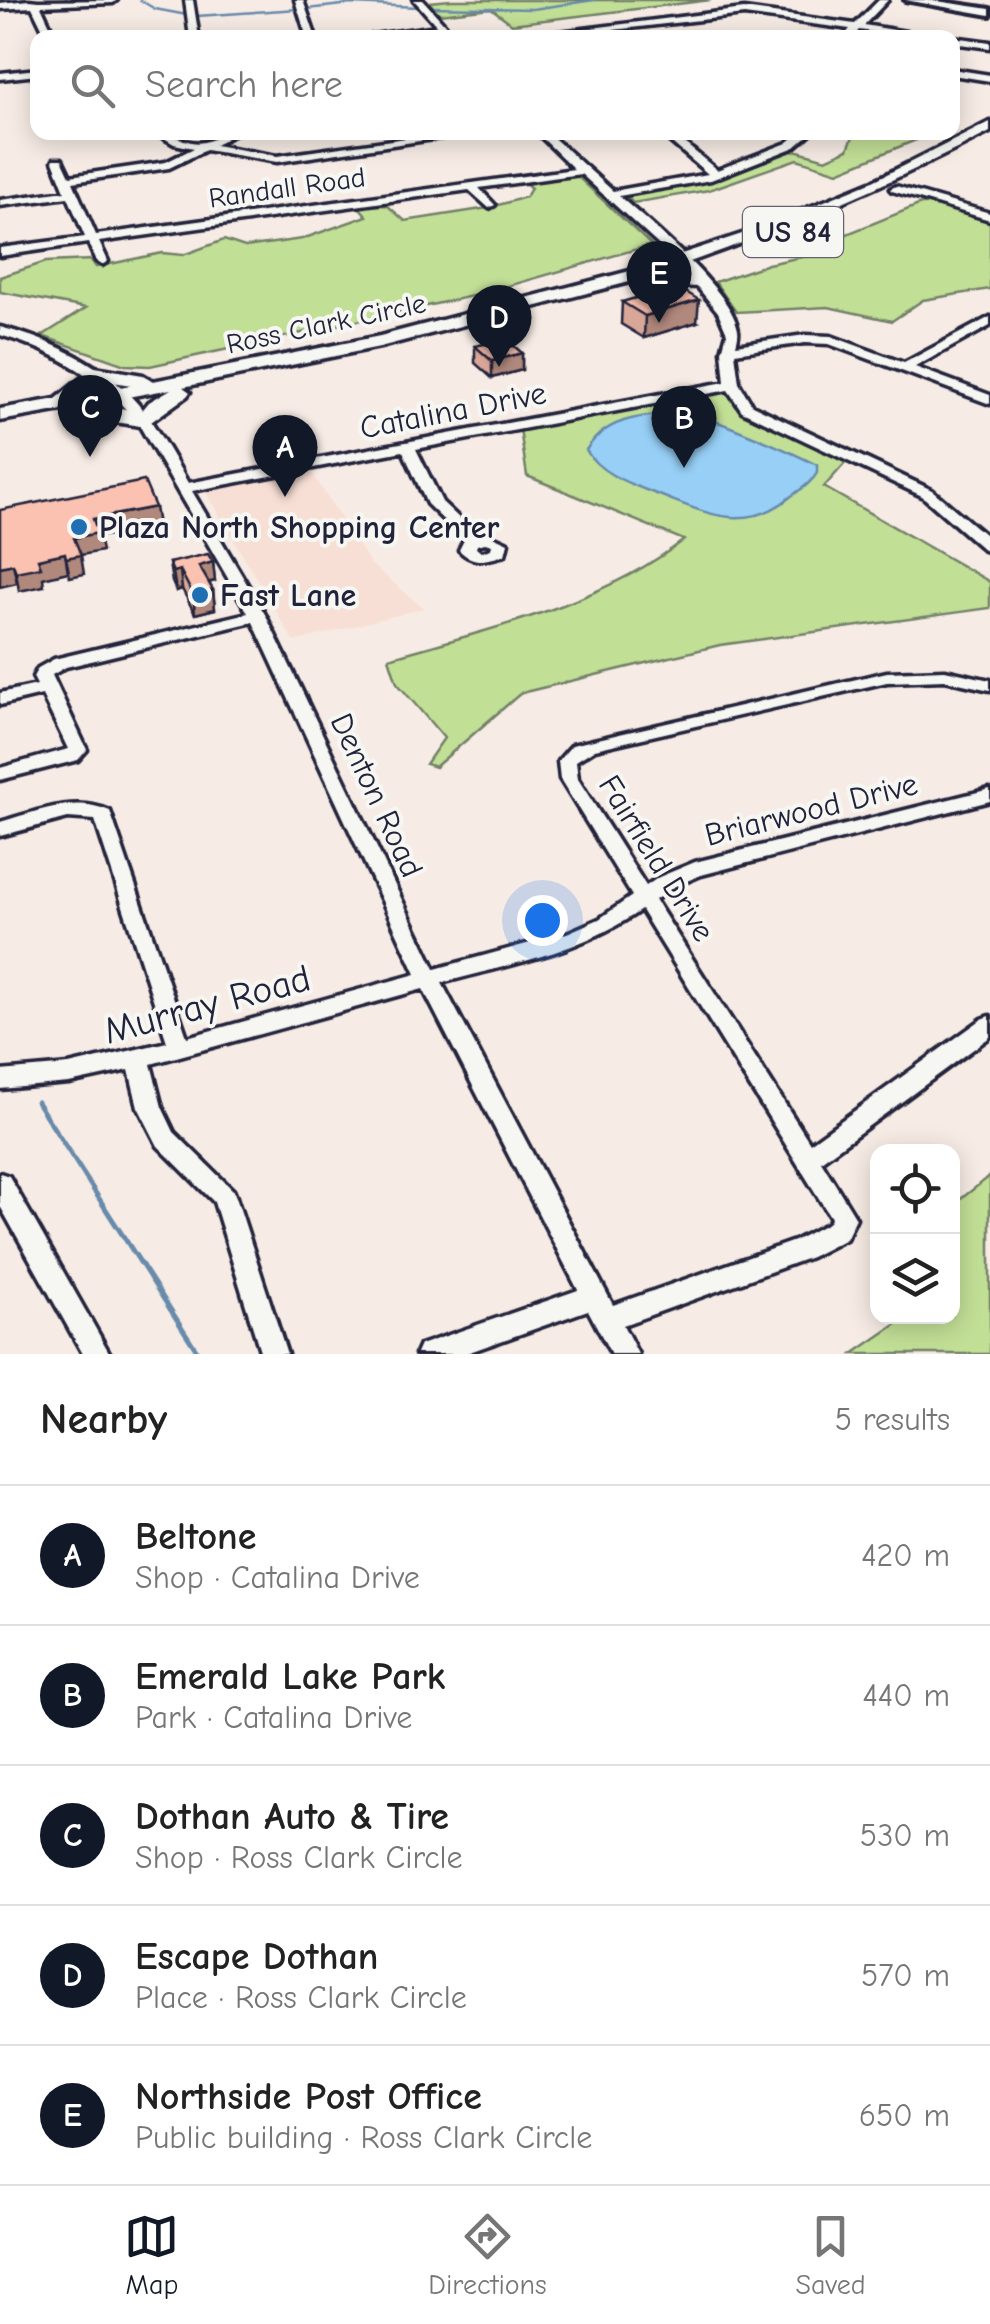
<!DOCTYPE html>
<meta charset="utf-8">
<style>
:root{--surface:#fff;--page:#f2f2f2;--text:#222;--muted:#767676;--line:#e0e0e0;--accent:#111827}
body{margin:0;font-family:"Comic Neue",sans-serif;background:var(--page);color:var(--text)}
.controls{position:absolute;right:30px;bottom:30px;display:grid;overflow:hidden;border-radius:20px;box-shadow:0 5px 25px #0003}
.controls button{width:90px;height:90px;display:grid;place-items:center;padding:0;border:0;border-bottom:2px solid var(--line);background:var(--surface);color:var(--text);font:50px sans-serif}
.you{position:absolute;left:542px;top:920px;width:35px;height:35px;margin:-25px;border:8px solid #fff;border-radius:50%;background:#1a73e8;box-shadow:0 0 0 15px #1a73e833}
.badge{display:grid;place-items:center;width:65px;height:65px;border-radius:50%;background:var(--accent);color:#fff;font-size:32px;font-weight:700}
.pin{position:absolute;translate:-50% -82px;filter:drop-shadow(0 2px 5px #0008)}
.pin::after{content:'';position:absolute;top:52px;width:35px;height:30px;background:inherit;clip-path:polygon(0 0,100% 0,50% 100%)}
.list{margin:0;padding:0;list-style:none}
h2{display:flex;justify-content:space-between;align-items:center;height:130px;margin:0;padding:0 40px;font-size:42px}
h2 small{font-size:32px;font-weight:400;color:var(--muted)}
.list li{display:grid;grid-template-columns:65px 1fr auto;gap:30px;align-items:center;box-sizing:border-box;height:140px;padding:0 40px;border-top:2px solid var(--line)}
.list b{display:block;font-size:38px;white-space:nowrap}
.list p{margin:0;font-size:32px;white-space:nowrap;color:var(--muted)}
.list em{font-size:32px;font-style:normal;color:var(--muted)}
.icon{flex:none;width:55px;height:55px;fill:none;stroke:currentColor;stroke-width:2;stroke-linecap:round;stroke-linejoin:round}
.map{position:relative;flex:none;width:990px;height:1354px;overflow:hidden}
.search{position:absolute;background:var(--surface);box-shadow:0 5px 25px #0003;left:30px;right:30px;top:30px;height:110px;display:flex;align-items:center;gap:25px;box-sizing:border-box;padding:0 35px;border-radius:20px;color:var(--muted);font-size:38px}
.sheet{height:830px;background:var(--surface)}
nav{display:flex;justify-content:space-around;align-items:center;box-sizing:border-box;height:140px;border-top:2px solid var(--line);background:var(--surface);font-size:28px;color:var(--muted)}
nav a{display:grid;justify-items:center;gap:5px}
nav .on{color:var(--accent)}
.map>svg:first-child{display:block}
.built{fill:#f8dfd5}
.green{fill:#c2df96;stroke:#728068;stroke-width:2.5}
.water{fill:#97cff6;stroke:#688aab;stroke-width:2.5}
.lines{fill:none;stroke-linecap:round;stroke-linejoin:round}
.stream-far1{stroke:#688aab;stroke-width:2.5}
.stream{stroke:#688aab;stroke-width:5}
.minor-casing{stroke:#22223b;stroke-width:7}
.major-casing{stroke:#22223b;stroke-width:8}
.highway-casing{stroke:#22223b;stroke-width:7}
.minor{fill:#f6f6f2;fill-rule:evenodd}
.major{fill:#f6f6f2;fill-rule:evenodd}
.highway{fill:#f6f6f2;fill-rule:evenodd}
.wall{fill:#d8a798;stroke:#22223b;stroke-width:2.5}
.shaded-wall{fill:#b0887c;stroke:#22223b;stroke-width:2.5}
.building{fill:#fbc2b1;stroke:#22223b;stroke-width:2.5}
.poi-dot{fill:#1f6fb2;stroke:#f6f6f2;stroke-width:4}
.labels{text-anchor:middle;stroke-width:8;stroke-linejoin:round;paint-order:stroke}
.far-street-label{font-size:28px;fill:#22223b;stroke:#f6f6f2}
.shield{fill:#f6f6f2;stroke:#626272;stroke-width:2.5}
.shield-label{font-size:30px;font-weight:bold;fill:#22223b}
.street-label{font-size:32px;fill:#22223b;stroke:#f6f6f2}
.poi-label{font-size:32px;font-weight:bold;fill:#22223b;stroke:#f6f6f2;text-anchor:start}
.near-street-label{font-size:38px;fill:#22223b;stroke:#f6f6f2}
</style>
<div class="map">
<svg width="990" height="1354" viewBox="0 0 990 1354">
<rect width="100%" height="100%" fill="#f7ece5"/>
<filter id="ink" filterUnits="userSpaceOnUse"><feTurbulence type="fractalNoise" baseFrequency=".01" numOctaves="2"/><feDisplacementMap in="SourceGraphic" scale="20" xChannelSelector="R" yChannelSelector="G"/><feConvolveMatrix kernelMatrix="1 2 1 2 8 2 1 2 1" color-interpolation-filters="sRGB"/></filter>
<g filter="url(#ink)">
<polygon class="built" points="310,470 371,564 424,608 294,642 204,490"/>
<g class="green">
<polygon points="451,0 711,0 512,24 491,8 440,14 429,2"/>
<polygon points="864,133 933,133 838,172 797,159 709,190 633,203 625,195 710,182 795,150 826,159 848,149 854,134"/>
<polygon points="576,175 651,245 477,295 150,366 125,365 42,336 86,308 0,292 0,277 46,262 91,260 96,267 162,253 183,255 224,240 245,247 302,239 367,216 358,206 387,205 405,221 488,208 526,197 531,188 524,182"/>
<polygon points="921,204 934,204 990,222 990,289 923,300 892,321 828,307 736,312 715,282 768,264 811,255 832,240"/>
<path d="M725 390 751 417 848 460 824 487 990 582V608L720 645 521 693 435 767 426 764 444 738 397 683 389 658C490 629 599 605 684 540L527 476 520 429Z"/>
<polygon points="990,1176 990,1354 853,1354 907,1317 952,1316 953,1205"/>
</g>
<path class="water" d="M699 415C743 431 777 445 817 465V473C811 484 799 490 789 498 743 536 698 509 651 492 628 483 599 473 586 450 610 411 658 415 699 415Z"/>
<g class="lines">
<g class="stream-far1">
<polyline points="140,0 155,9 187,15"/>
<polyline points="430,7 533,9 594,0"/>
<polyline points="307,9 351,4 419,7"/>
<polyline points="197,16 298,9"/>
</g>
<polyline class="stream" points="37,1102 199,1354"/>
<g class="minor-casing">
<g id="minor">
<polygon points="29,0 38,1 117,0 113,3 41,6 56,38 47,38 32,7 0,9 0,3"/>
<polygon points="185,0 193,0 199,38 190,38"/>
<polygon points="295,0 303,0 316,38 307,38"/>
<polygon points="414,0 423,0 457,38 448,38 442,31 384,38 352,38 437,26"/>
<polygon points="879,0 888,0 864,25 942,38 914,38 859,30 852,38 842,38 850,29 744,15 543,38 511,38 744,9 855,24"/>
<polygon points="952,37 990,42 990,48 952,43"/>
<polygon points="38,69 38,75 0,79 0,73"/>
<polygon points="952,69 990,75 990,81 952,75"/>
<path d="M154 132C171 132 188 146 204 142 217 139 223 132 237 132L215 145 277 156 449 132H481L277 162 206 150 169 168 73 182 96 235 574 169 536 132H547L613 191 708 174 659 132H671L717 170 787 143 800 132H812L795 147 711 180 619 196C649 223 732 291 738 330 739 334 737 341 736 345L805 335 831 336 904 363 990 317V326L915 367 990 395V404L829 344 805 343 735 353 739 383 752 405 932 490 990 539V552L984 550 922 496 742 411 728 390 416 449 442 502 477 535 486 533 508 543 505 555C486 560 474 565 459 550L464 540 427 504 403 451 192 491 266 616 435 969 567 933 599 919 632 896 560 779 558 761 572 745 887 672 945 670 990 680V690L945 680 887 682 595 749 576 761 578 779 646 886 659 877 695 862 990 789V801L701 875 673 887 655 900 810 1143 982 1019 990 1016V1037L821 1161 856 1218 846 1239 811 1257 623 1325 638 1354H611L588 1310 464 1354H416L420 1345 578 1290 423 989 151 1064 162 1107 174 1132 233 1190 236 1197 287 1354H261L214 1202 158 1146 138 1107 129 1070 69 1083 0 1089V1071L69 1065 167 1042 95 820 68 818 0 836V822C35 812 74 795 110 811L187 1037 416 974 253 622 66 667 52 675 87 750 78 760 0 780V768L68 749 42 695 0 705V693L37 685 33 677 38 668 54 659 248 613 138 423C101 378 55 351 0 335V327C58 342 117 370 151 421 164 441 176 462 188 483L725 382 722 351 727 333 718 312 676 261 581 174 479 188 495 205 489 208 469 190 99 242 108 261 102 265 96 261 88 243 0 256V248L85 237 68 197 0 206V200L65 191 53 161 54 159H62L70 176 166 162 194 148 174 144ZM485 543 492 545 491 549 481 552 476 548 477 545ZM641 910 831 1218 828 1223 794 1241 613 1305 442 983C510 964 582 952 641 910Z"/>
<polygon points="896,186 990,213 990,220 892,191 890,189"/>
<polygon points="0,1173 9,1176 110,1354 83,1354 0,1206"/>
</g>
</g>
<g class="major-casing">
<polygon id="major" points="905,0 930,0 990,9 990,15"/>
</g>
<g class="highway-casing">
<path id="highway" d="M990 122V132C880 189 773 234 655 274L680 273 700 279V287L646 285 637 280 380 347 183 387 190 392 187 396 144 427C119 421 94 421 69 415L68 409 0 421V409L56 399 95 367 143 375 153 381 380 336 630 271 754 230 873 181ZM100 380 131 385 92 392ZM171 389 149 402 140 413 117 407 84 405Z"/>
</g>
<use href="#minor" class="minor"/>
<use href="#major" class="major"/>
<use href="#highway" class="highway"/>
</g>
<g class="wall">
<polygon points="622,302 697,322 644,338 621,324"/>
<polygon points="475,346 522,353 522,370 492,378 475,363"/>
<polygon points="213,562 215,581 209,583 213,590 215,609 195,614 182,589 176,591 172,582 169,563"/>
</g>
<g class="shaded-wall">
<polygon points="699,300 697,322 644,338 645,316"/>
<polygon points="522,353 522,370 492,378 492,361"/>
<polygon points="155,507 158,525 99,537 102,551 81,555 84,574 70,577 66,558 74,538 93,519"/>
<polygon points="65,553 68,572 43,578 44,586 19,591 16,572 38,559"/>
<polygon points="213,562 215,581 202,584 199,566"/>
<polygon points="13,564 17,583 0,587 0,567"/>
<polygon points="180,570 182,589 176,591 173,572"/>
<polygon points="213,590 215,609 195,614 193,595"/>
</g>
<g class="building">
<polygon points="676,286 699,300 645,316 622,302"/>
<polygon points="506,339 522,353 492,361 475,346"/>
<polygon points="144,481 155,507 93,519 98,533 74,538 81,555 66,558 65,553 38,559 41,567 16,572 13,564 0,567 0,510"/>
<polygon points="208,554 213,562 199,566 213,590 193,595 180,570 173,572 169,563"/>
</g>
</g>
<g class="poi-dot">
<circle cx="79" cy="527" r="10"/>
<circle cx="200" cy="595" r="10"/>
</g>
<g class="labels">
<g class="far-street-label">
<text transform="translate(287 187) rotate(-8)" y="10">Randall Road</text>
<text transform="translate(326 323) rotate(-12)" y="10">Ross Clark Circle</text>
</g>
<rect class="shield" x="743" y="207" width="100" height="50" rx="8"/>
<g class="shield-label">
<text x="793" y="242">US 84</text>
</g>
<g class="street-label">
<text transform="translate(453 410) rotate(-11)" y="11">Catalina Drive</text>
<text transform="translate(377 795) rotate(65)" y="11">Denton Road</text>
<text transform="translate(811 809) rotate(-14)" y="11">Briarwood Drive</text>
<text transform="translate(657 858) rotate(58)" y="11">Fairfield Drive</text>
</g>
<g class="poi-label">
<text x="99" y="538">Plaza North Shopping Center</text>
<text x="220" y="606">Fast Lane</text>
</g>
<g class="near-street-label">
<text transform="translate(207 1004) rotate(-15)" y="13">Murray Road</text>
</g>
</g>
</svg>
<div class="controls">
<button><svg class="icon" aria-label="locate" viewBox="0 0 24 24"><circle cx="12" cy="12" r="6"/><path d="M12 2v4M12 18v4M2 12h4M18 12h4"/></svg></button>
<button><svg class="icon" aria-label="layers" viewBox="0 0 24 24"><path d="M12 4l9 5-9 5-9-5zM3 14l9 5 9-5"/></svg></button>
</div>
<div class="you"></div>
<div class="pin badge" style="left:285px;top:497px">A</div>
<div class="pin badge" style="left:684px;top:468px">B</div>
<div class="pin badge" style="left:90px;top:457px">C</div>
<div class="pin badge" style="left:499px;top:367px">D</div>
<div class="pin badge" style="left:659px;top:323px">E</div>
<div class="search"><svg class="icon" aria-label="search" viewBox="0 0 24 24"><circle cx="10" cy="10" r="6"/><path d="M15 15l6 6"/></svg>Search here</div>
</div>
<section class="sheet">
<h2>Nearby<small>5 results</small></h2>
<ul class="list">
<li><span class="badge">A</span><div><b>Beltone</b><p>Shop · Catalina Drive</p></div><em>420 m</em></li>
<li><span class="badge">B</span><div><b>Emerald Lake Park</b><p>Park · Catalina Drive</p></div><em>440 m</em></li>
<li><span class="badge">C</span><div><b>Dothan Auto &amp; Tire</b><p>Shop · Ross Clark Circle</p></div><em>530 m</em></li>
<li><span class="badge">D</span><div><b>Escape Dothan</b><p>Place · Ross Clark Circle</p></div><em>570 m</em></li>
<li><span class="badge">E</span><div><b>Northside Post Office</b><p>Public building · Ross Clark Circle</p></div><em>650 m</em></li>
</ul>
</section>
<nav>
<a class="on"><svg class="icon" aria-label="map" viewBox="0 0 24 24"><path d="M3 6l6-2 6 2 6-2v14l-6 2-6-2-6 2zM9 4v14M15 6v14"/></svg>Map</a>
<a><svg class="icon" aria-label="directions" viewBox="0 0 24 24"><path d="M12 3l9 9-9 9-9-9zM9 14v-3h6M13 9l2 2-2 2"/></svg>Directions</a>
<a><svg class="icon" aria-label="saved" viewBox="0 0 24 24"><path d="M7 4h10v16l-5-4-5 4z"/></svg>Saved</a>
</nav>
